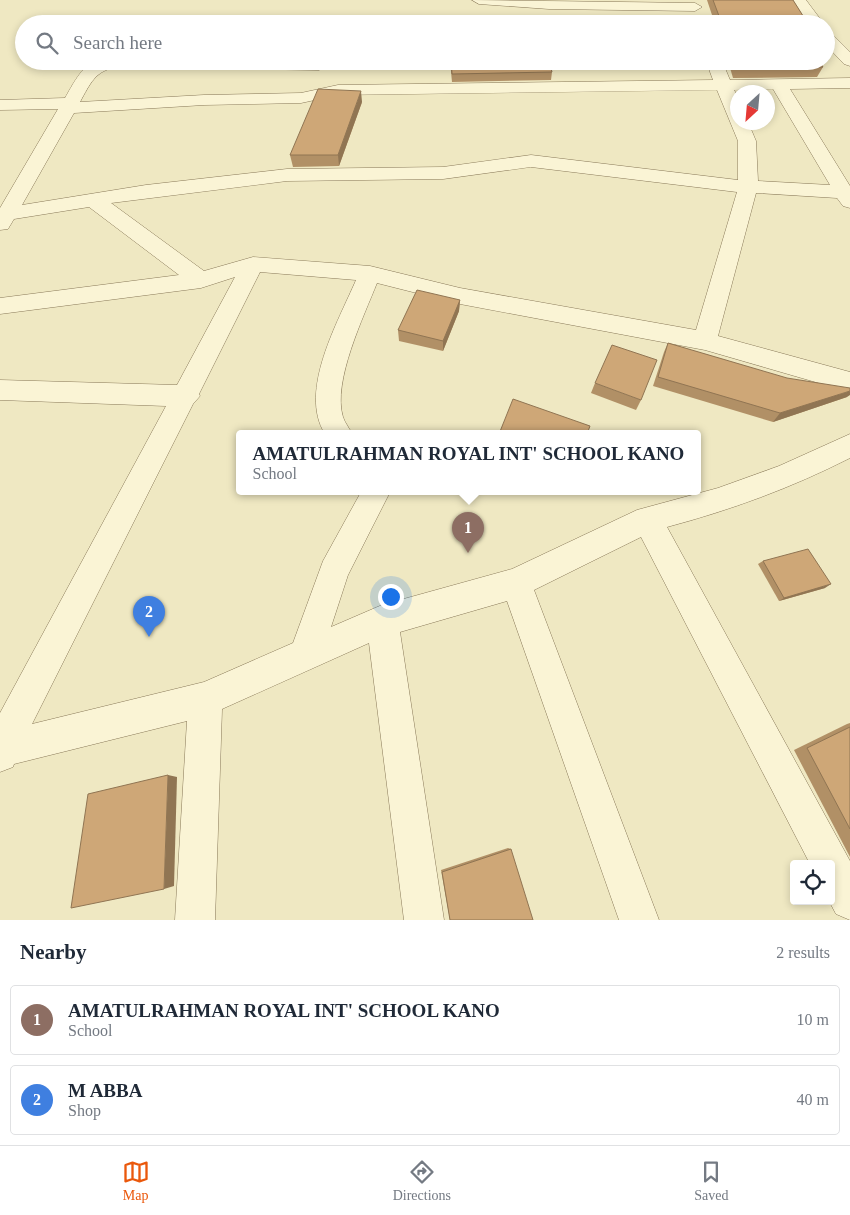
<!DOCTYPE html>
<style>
:root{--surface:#fff;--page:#f6f6f7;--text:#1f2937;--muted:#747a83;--line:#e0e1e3;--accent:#ea580c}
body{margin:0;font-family:"Times New Roman",serif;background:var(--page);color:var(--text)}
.controls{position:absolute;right:15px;bottom:15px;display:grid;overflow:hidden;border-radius:5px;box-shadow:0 2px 8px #0003}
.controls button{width:45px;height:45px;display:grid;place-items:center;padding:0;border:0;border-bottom:1px solid var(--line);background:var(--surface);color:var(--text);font:25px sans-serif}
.compass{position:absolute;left:730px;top:85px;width:45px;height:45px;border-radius:50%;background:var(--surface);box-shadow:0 2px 8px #0003;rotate:206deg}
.you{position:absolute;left:390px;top:596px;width:18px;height:18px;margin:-12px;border:4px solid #fff;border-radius:50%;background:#1a73e8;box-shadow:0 0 0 8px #1a73e833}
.badge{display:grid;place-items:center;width:32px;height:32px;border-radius:50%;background:var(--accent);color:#fff;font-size:16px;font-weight:700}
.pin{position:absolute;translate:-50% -41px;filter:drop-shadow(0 1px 2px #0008)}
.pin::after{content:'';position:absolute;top:26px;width:18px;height:15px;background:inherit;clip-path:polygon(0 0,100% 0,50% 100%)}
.popup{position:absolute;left:236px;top:430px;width:465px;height:65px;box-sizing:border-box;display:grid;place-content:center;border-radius:5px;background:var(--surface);filter:drop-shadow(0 1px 4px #0005);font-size:16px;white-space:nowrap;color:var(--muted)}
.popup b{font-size:19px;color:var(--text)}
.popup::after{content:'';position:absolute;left:50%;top:100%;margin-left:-10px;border:10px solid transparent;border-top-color:var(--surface)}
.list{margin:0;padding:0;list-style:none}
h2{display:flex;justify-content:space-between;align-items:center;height:65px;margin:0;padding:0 20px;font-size:21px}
h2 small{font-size:16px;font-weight:400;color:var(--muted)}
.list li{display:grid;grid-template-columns:32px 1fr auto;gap:15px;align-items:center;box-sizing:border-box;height:70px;margin:0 10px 10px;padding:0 10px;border:1px solid var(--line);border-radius:5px}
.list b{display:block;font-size:19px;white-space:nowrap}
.list p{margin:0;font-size:16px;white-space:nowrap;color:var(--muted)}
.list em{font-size:16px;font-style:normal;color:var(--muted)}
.icon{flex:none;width:28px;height:28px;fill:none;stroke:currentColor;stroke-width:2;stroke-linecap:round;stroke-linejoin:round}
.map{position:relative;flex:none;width:850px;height:920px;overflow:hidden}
.search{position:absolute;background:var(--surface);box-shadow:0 2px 8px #0003;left:15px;right:15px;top:15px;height:55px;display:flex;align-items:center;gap:12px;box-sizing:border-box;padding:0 18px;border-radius:28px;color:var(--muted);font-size:19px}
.sheet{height:225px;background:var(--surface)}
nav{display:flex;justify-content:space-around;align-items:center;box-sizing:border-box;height:70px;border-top:1px solid var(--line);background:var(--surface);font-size:14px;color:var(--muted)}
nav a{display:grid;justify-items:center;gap:2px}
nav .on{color:var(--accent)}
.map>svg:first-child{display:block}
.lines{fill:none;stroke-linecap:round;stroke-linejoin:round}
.minor-casing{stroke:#897959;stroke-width:1}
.minor{fill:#faf4d5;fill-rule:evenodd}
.wall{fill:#b19066}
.shaded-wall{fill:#907553}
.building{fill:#cea777;stroke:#907553}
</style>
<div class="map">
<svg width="850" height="920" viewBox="0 0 850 920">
<rect width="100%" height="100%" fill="#efe8c2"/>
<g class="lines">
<g class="minor-casing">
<g id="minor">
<polygon points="472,0 695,3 702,7 695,11 549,9 479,4"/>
<polygon points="791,0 806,0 824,24 809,24"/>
<polygon points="826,31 831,33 850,52 850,66 844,64 826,45"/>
<path d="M96 61H324L327 65 319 70 116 67C95 71 90 84 80 102L204 95 301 93 338 85 713 80 706 61H722L730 80 850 78V88L790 89 850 186V208L843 206 837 198 756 193 718 336 850 372V392L705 350 460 304 377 283C364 316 332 382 343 417 345 423 350 429 352 434H325C298 391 338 322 356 280L260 272 199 394 200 396 193 404 32 724 204 682 293 643 323 561 361 492H390L348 575 331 627 382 605 512 569 637 510 718 488 779 466 850 434V458C791 488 731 510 667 527L850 861V920L836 914 829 901H831V864H810L641 537 534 590 659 920H619L507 601 400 632 444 920H404L369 643 222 709 215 920H175L187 721 14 764 13 767 0 772V713L166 406 0 400V380L177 385 235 277 201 288 0 314V298L179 275 89 207 14 219 8 229 0 230V208L58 109 0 110V100L65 98C72 86 82 65 96 61ZM773 89 830 185 758 181 756 141 748 122H738V97L734 90ZM717 90 738 141V180L531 155 443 167 287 169 146 185 22 205 74 113 204 105 301 103 338 95ZM531 167 737 192 696 330 460 288 370 266 253 257 204 271 111 203 287 181 443 179Z"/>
</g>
</g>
<use href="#minor" class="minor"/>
</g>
<g class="wall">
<polygon points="707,0 793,0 805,19 803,24 715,24"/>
<polygon points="450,61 549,61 552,72 551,80 452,82"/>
<polygon points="728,61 819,61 823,67 817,77 733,78"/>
<polygon points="362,102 339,166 293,167 290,155"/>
<polygon points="460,300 459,311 443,351 399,341 398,330"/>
<polygon points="668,343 847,397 773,422 653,386 664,352"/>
<polygon points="595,383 641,400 636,410 591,393"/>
<polygon points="763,561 825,588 779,601 758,564"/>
<polygon points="850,723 850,857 794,750 847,724"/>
<polygon points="508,848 511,849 450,920 441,870"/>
</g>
<g class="shaded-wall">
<polygon points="361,91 362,102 339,166 338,155"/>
<polygon points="460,300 459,311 443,351 443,341"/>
<polygon points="850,391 850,395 847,397 773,422 780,413"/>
<polygon points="831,584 825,588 779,601 784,598"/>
<polygon points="168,775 177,777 174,886 164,889"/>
</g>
<g class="building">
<polygon points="713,0 793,0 805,19 789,18 792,24 722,24"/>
<polygon points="451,61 549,61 552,72 452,74"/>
<polygon points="735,61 819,61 823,67 738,68"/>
<polygon points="318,89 361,91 338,155 290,155"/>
<polygon points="417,290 460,300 443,341 398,330"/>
<polygon points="668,343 787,378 850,388 850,391 780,413 658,377"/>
<polygon points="612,345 657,360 641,400 595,383"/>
<polygon points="513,399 590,426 587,434 499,434"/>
<polygon points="808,549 831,584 784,598 763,561"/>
<polygon points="850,727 850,829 807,748"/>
<polygon points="168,775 164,889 71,908 88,794"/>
<polygon points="511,849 533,920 450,920 442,872"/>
</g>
</svg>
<div class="controls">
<button><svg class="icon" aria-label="locate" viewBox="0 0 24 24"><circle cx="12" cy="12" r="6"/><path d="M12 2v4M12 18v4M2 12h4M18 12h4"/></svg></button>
</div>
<svg class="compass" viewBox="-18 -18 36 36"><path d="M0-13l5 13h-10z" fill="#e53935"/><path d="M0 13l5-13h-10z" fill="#747a83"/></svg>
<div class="you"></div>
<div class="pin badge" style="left:468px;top:553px;background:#8d6e63">1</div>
<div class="popup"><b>AMATULRAHMAN ROYAL INT' SCHOOL KANO</b>School</div>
<div class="pin badge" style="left:149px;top:637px;background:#3f7fe0">2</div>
<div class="search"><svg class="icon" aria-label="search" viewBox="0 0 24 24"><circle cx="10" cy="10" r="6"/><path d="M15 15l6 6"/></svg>Search here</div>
</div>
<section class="sheet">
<h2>Nearby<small>2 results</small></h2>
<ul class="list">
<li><span class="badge" style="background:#8d6e63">1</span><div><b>AMATULRAHMAN ROYAL INT' SCHOOL KANO</b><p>School</p></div><em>10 m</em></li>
<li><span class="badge" style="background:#3f7fe0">2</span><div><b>M ABBA</b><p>Shop</p></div><em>40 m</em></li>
</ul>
</section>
<nav>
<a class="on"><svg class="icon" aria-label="map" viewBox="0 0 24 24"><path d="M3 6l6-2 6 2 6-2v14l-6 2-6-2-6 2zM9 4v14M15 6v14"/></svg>Map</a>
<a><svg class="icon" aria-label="directions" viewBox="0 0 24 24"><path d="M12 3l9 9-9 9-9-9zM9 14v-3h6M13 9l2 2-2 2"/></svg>Directions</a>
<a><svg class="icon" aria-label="saved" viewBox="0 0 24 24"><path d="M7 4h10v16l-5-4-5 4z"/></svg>Saved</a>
</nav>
